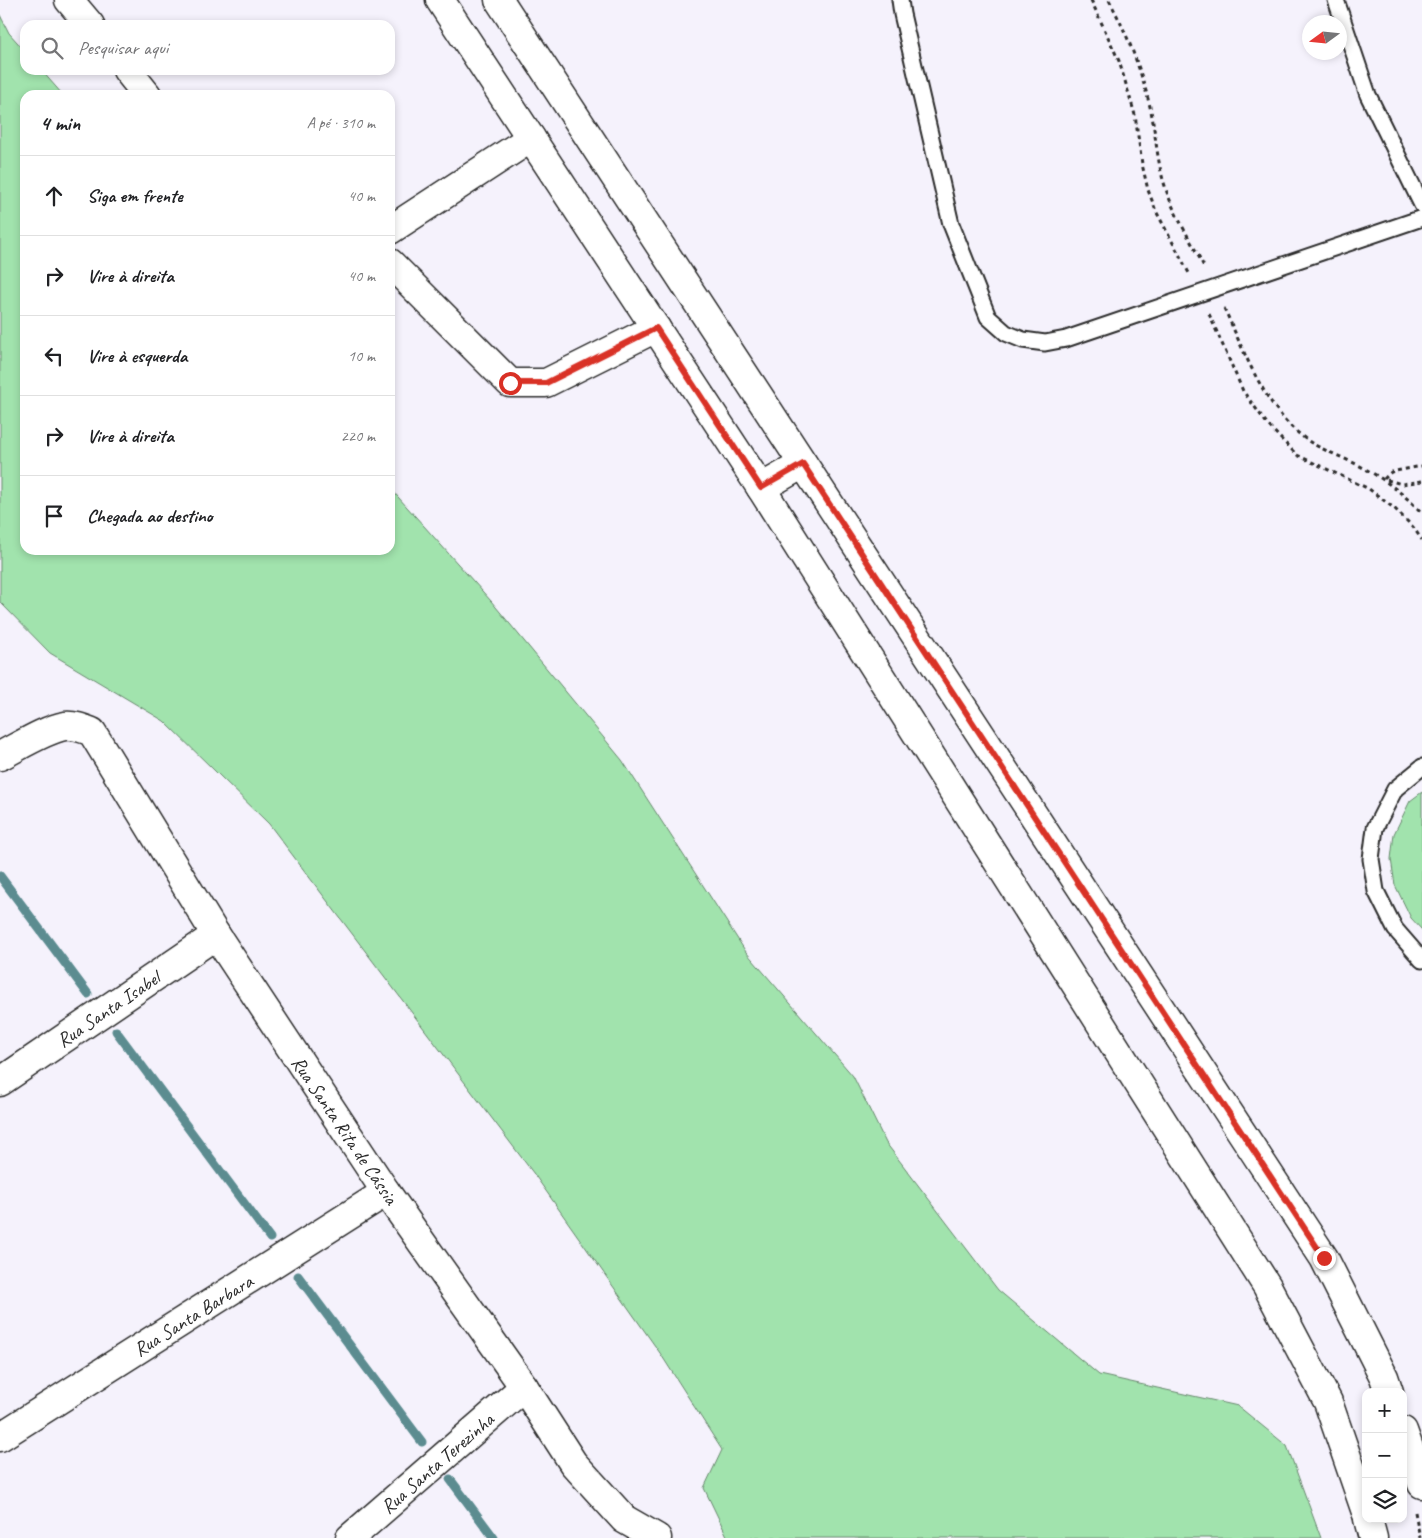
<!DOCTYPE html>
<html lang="pt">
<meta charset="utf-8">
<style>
:root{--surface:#fff;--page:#f6f6f6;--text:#202124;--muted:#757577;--line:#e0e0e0}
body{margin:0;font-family:Caveat,sans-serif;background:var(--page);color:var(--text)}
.controls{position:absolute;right:15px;bottom:15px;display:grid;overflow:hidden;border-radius:10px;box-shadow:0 2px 8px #0003}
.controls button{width:45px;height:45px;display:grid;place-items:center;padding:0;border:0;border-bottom:1px solid var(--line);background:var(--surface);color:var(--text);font:25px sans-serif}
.compass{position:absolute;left:1302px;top:15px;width:45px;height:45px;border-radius:50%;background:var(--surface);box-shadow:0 2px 8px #0003;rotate:255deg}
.stop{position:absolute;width:15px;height:15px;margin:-11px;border:4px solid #d93025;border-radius:50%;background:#fff}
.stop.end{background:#d93025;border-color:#fff;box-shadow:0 1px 5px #0008}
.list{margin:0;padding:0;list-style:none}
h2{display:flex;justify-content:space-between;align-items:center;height:65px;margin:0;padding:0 20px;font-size:21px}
h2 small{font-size:16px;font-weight:400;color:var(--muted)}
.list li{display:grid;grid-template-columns:32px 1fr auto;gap:15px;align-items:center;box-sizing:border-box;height:80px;padding:0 20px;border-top:1px solid var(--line)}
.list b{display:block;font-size:19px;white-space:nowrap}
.list em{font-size:16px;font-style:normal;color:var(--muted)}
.icon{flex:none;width:28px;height:28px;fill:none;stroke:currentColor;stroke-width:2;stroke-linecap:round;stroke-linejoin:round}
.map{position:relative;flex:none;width:1422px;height:1538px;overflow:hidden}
.search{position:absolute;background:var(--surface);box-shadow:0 2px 8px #0003;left:20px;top:20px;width:375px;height:55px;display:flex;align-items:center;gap:12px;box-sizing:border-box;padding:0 18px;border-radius:15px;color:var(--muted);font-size:19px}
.panel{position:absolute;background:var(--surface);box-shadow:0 2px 8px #0003;left:20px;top:90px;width:375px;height:465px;border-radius:15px}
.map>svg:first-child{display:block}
.green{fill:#a1e3ad;stroke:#66876c}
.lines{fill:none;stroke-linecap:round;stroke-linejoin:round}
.stream{stroke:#5b8c90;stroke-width:9}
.lane-casing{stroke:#2b2b2b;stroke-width:19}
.street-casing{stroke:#2b2b2b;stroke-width:31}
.secondary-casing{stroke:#2b2b2b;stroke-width:31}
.path{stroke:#2b2b2b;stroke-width:3;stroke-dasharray:4 4;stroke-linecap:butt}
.lane{stroke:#fff;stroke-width:15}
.street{stroke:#fff;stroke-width:28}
.secondary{stroke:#fff;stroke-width:28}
.route{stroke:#d93025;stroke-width:6}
.labels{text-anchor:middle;stroke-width:4;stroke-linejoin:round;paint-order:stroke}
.street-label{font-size:20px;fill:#2b2b2b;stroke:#fff}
</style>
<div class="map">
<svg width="1422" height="1538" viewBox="0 0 1422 1538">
<rect width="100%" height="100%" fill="#f5f2fc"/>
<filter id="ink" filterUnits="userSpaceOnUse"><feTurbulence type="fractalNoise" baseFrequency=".02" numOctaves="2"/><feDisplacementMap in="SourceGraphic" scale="10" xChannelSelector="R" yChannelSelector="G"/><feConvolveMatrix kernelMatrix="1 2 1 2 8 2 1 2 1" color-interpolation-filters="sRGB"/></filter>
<g filter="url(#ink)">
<g class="green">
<polygon points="0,15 9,33 25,51 25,70 41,70 63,95 25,95 25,550 390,550 390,488 491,601 622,760 746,952 853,1076 886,1143 998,1290 1099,1375 1238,1406 1287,1446 1321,1538 728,1538 704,1488 722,1450 660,1353 534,1174 269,824 164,721 50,653 0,602"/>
<polygon points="1422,792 1422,930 1411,918 1395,885 1391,859 1394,834 1410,801"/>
</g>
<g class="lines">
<g class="stream">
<polyline points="0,876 88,994"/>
<polyline points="116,1031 270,1238"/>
<polyline points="298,1276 422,1442"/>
<polyline points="450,1479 494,1538"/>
</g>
<g class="lane-casing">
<g id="lane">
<polyline points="900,0 902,14 951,224 988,317 1006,333 1023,340 1045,343 1066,339 1422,218"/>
<polyline points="1336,0 1368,95 1422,205"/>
<polyline points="1422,767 1395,789 1375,828 1371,859 1376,891 1395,929 1422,960"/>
</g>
</g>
<g class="street-casing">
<g id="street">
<polyline points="69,0 90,25"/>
<polyline points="127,70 147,95"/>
<polyline points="390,230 531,138"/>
<polyline points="390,263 510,383 546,383 656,328"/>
<path d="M0 756C18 747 46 729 65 726 75 725 84 729 92 732L216 935 386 1192 524 1387 573 1463 624 1519 657 1538"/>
<polyline points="0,1082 216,935"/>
<polyline points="0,1437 386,1192"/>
<polyline points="350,1538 524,1387"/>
</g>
</g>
<g class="secondary-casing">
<g id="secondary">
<polyline points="440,0 761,488 1267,1286 1328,1402 1366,1512"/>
<polyline points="499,0 1324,1258 1384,1377 1389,1392"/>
<polyline points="761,488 803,464"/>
<polyline points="1403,1431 1422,1484"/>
<polyline points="1368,1519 1373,1538"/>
</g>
</g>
<g class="path">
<polyline points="1091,0 1119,61 1128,91 1135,115 1142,164 1148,190 1156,211 1190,275"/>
<path d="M1109 0C1128 35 1142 72 1151 111 1156 136 1157 162 1165 186 1174 216 1192 241 1205 269"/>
<path d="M1224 308C1245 353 1265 410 1307 440 1320 449 1342 457 1358 465 1383 478 1403 493 1422 513"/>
<polyline points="1209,314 1243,391 1268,425 1282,440 1297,455 1369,489 1395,509 1413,527 1422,540"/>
<polyline points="1384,479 1391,472 1422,466"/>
<polyline points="1387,480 1402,484 1422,481"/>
<polyline points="1415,1512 1420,1538"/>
</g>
<use href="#lane" class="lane"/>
<use href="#street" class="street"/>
<use href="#secondary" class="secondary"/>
</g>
</g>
<g class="lines" filter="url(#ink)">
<polyline class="route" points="510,383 546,383 656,328 761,488 803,464 1324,1258"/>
</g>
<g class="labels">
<g class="street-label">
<text transform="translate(108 1009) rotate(-34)" y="7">Rua Santa Isabel</text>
<text transform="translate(345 1130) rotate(56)" y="7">Rua Santa Rita de Cássia</text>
<text transform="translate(193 1315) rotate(-32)" y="7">Rua Santa Barbara</text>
<text transform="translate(437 1463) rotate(-41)" y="7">Rua Santa Terezinha</text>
</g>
</g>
</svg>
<div class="controls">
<button>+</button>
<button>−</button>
<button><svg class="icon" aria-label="layers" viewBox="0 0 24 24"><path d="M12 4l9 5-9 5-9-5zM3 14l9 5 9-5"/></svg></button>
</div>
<svg class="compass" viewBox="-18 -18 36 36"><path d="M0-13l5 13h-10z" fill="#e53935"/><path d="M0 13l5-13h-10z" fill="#757577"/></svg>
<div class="stop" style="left:510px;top:383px"></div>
<div class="stop end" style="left:1324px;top:1258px"></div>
<div class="search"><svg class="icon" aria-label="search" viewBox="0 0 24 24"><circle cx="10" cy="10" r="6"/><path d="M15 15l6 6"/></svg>Pesquisar aqui</div>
<section class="panel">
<h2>4 min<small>A pé · 310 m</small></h2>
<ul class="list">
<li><svg class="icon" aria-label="ahead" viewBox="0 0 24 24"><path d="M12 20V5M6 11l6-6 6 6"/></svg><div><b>Siga em frente</b></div><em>40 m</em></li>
<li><svg class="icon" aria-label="right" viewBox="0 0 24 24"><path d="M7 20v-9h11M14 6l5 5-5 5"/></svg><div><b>Vire à direita</b></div><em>40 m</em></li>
<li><svg class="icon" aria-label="left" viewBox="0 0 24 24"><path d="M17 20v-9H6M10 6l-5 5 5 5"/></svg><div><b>Vire à esquerda</b></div><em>10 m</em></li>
<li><svg class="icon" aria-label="right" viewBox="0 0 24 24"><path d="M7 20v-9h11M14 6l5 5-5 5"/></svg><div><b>Vire à direita</b></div><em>220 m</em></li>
<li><svg class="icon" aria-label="arrive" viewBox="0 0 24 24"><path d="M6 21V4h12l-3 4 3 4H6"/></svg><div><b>Chegada ao destino</b></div></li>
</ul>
</section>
</div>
